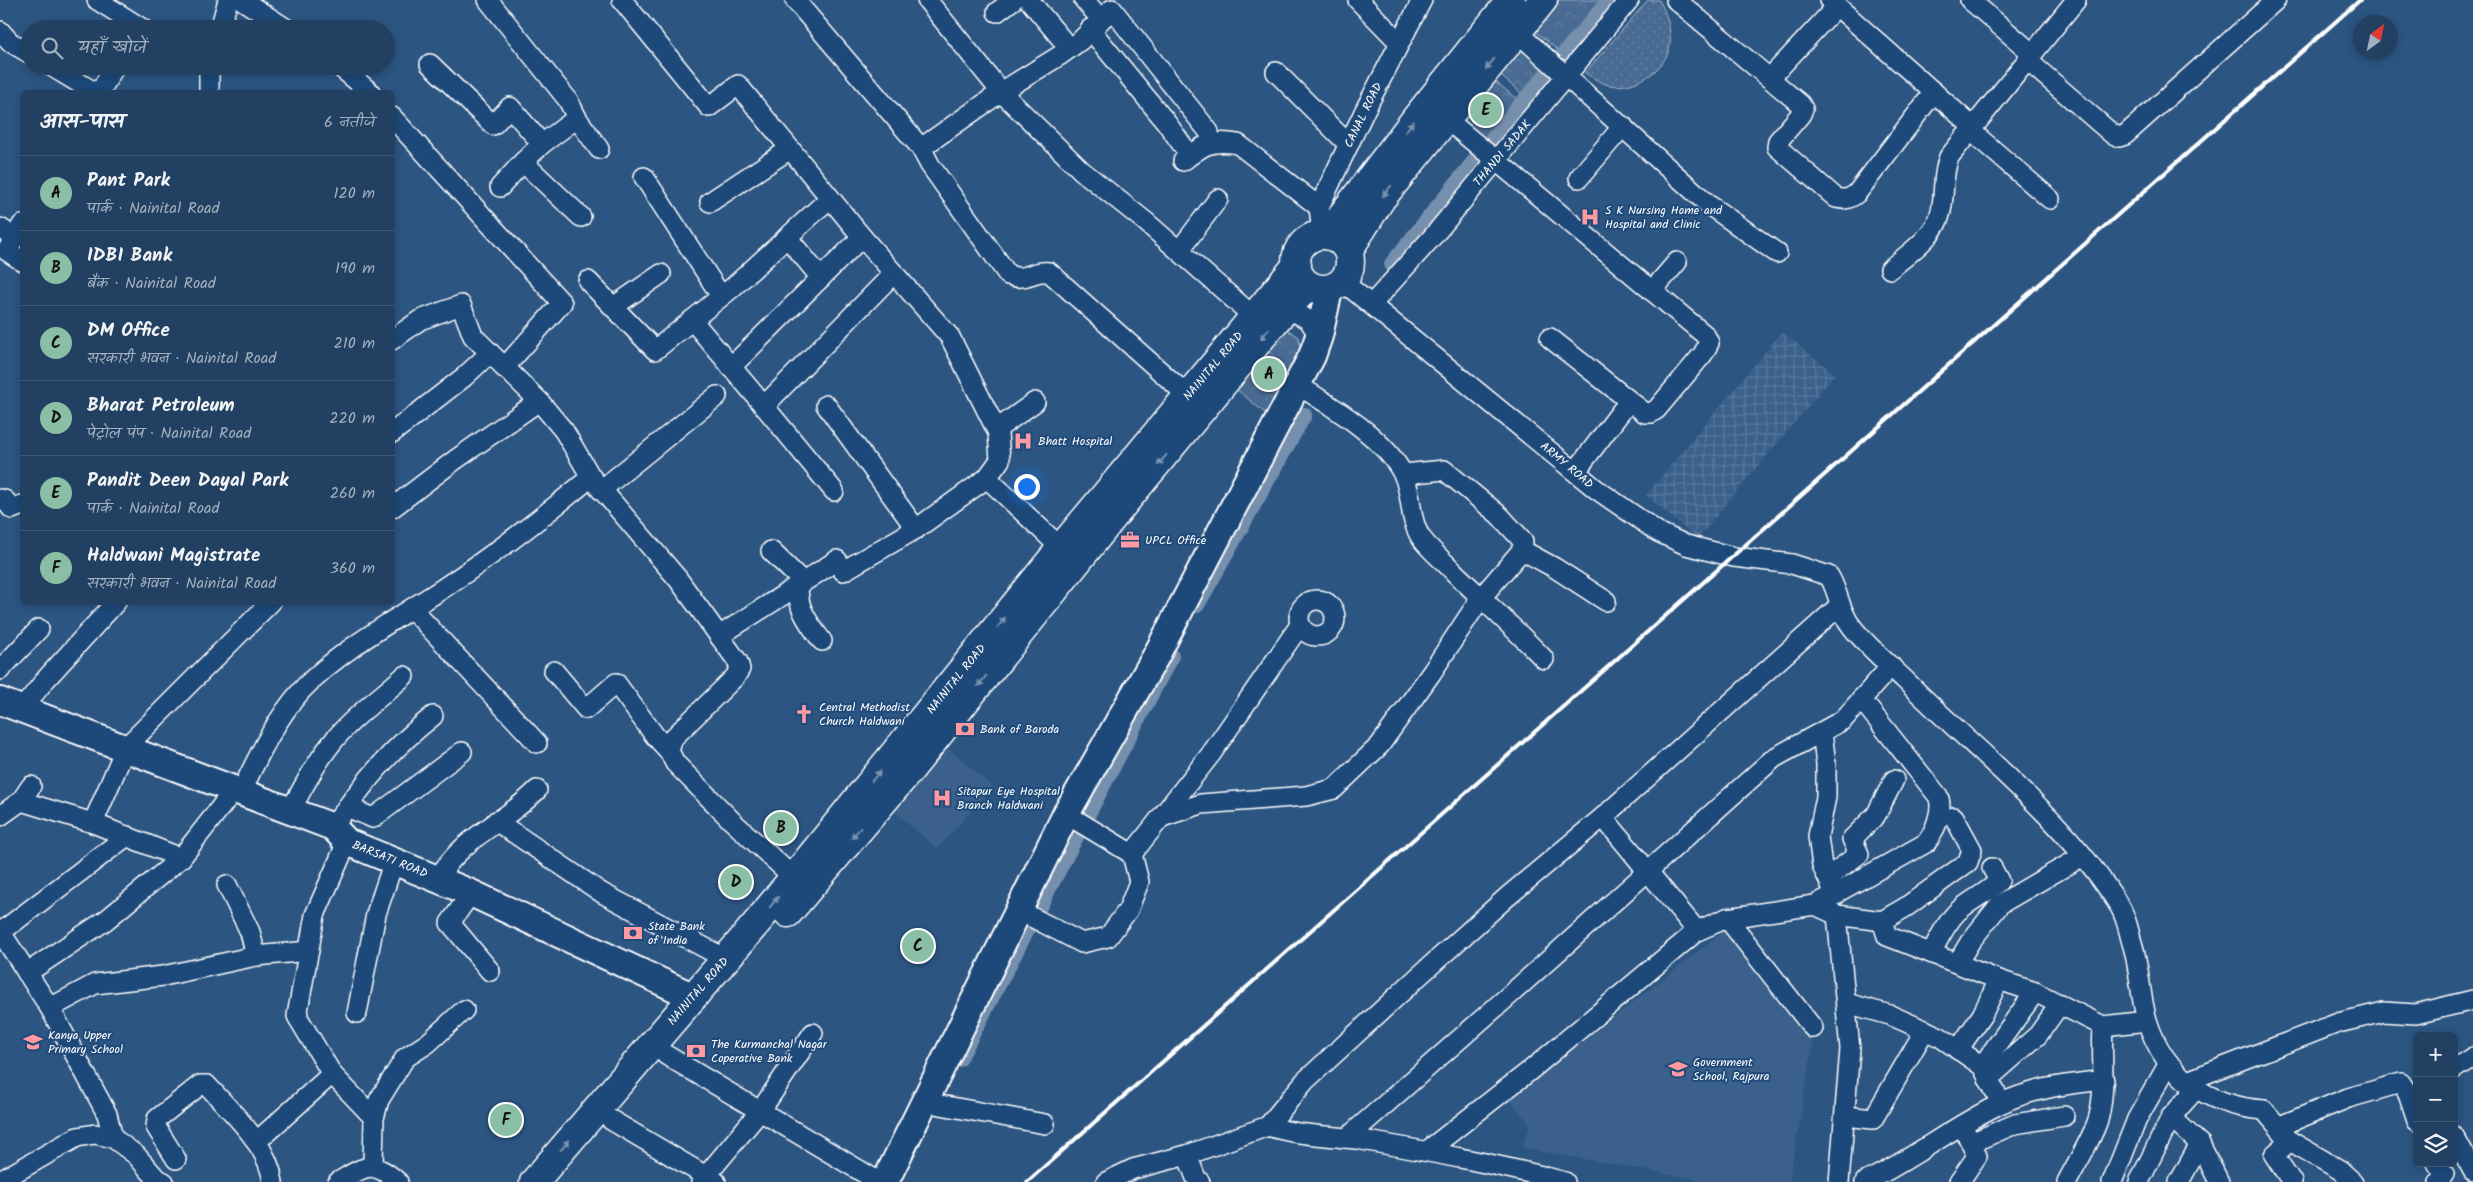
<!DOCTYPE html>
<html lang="hi">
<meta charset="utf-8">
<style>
:root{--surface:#214062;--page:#294768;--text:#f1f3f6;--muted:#a2afbe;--line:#3e5977;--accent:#8abfa5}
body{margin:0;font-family:Kalam,"Playpen Sans Deva",sans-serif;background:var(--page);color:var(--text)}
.controls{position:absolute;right:15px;bottom:15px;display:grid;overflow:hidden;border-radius:8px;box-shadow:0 2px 8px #0003}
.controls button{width:45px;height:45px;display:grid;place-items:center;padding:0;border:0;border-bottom:1px solid var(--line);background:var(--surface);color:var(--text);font:25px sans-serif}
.compass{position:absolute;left:2353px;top:15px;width:45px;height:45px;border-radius:50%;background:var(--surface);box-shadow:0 2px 8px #0003;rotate:33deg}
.you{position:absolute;left:1026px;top:486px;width:18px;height:18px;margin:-12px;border:4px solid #fff;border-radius:50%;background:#1a73e8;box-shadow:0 0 0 8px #1a73e833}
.badge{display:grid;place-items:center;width:32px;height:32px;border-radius:50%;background:var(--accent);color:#111;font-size:16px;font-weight:700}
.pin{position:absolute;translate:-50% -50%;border:2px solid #fff;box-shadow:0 1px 5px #0006}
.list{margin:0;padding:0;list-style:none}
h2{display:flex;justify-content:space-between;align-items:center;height:65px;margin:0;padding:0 20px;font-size:21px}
h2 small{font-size:16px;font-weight:400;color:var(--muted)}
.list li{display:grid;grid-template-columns:32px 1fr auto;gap:15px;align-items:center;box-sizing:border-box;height:75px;padding:0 20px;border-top:1px solid var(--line)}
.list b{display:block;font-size:19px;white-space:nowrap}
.list p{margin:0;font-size:16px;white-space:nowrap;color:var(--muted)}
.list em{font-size:16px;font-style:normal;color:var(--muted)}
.icon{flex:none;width:28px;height:28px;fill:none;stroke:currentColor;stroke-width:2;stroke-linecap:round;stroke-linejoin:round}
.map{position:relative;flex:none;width:2473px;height:1182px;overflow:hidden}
.search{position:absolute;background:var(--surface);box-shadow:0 2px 8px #0003;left:20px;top:20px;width:375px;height:55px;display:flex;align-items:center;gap:12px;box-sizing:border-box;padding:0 18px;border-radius:28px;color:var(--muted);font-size:19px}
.panel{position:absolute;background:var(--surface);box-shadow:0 2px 8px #0003;left:20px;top:90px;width:375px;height:515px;border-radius:8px}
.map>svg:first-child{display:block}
.built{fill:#3b618b}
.industrial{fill:url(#industrial-grid)}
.grass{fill:url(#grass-dots);stroke:#a4b5c8}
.forest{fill:url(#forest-crowns);stroke:#a4b5c8}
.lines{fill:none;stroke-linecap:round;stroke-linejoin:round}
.canal{stroke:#748fad;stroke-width:16}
.street-casing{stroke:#fff;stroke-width:22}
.secondary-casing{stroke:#fff;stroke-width:30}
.highway-casing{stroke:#fff;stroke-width:31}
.street{stroke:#1f4a7a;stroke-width:19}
.secondary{stroke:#1f4a7a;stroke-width:26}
.highway{stroke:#1f4a7a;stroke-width:28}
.rail{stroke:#fff;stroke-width:4}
.oneway{fill:#7992af}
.labels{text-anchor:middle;stroke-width:4;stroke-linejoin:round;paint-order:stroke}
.street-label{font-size:12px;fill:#fff;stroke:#1f4a7a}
.poi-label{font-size:12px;fill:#fff;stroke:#1f4a7a;text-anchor:start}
</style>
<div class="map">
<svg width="2473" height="1182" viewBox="0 0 2473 1182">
<defs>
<pattern id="industrial-grid" width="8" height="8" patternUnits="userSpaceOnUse" patternTransform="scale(1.25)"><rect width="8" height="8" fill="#3b618b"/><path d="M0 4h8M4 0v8" fill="none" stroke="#58799c"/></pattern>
<pattern id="grass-dots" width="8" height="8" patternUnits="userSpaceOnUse" patternTransform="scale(1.25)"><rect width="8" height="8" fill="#486b92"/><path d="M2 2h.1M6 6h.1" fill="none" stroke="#6381a2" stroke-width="1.8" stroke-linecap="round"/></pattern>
<pattern id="forest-crowns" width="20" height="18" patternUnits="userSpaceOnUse" patternTransform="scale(1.25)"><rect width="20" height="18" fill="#486b92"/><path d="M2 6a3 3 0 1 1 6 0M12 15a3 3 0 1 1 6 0" fill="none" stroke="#6381a2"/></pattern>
</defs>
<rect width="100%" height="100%" fill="#2c5582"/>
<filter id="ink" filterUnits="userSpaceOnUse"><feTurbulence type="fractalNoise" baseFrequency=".02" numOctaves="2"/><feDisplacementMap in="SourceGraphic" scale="10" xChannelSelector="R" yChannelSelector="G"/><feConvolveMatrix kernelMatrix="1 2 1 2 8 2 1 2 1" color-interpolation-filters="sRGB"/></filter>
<g filter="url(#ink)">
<g class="built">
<polygon points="945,745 993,787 937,849 891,809"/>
<polygon points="1727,929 1814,1039 1789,1182 1710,1182 1522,1148 1530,1125 1509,1099"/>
</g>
<polygon class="industrial" points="1782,332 1835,374 1697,539 1646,495"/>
<path class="grass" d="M1648 0H1659C1666 12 1672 30 1670 44 1667 71 1634 90 1609 85 1601 83 1593 78 1585 73Z"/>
<g class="forest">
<polygon points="1552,0 1603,0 1560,52 1530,27"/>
<polygon points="1518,39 1547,65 1522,94 1493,69"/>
<polygon points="1489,76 1519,101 1483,143 1453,119"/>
<polygon points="1288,330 1299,337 1301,359 1265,413 1236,389 1281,331"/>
</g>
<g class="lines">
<g class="canal">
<polyline points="1392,264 1502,127 1610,0"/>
<polyline points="1197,605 1304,415"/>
<polyline points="959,1059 1171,656"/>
</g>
<g class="street-casing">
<g id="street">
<polyline points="97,0 143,29"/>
<polyline points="242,0 287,29"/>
<polyline points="488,0 568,100 577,118 542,144 523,162 581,217"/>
<polyline points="622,0 709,107 738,85 862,237 950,337 998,433 1000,460 987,478 1061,548"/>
<polyline points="795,0 921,148 1001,92 1059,56 1081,40 1112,9 1209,132"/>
<polyline points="927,0 1001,92 1082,171 1146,222 1254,317"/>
<polyline points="1029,0 1069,48"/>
<polyline points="1084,0 1100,18"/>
<polyline points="1358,0 1399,42"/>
<path d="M1676 0 1800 104 1803 109 1801 114 1778 141 1777 147 1836 198C1845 200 1850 199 1857 193L1934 92"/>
<polyline points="1830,0 1974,128"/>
<polyline points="1970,0 2033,54"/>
<polyline points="997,12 1013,0"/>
<polyline points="220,29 228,0"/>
<polyline points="1090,29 1166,122 1183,146"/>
<polyline points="0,31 10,42 29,53"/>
<polyline points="1517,32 1709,205 1777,253"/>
<polyline points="2027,60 2111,133 2119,137 2125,135 2276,0"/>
<polyline points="430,64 493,125 510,107 542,144"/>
<polyline points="51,66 94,92"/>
<polyline points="339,66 370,92"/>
<polyline points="1276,72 1348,144"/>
<polyline points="1770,78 1837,6"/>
<polyline points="100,92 115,66"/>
<polyline points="209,92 209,66"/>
<polyline points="392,117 562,303 504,368"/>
<polyline points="577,118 599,149"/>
<polyline points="1445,118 1705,335 1709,343 1703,354 1657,409 1651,413 1645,413 1550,338"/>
<polyline points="1971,131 2050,199"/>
<path d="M921 148 930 165 1008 275C1029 282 1030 270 1049 272L1188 396"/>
<path d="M1183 161C1203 145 1211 139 1238 144L1319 207"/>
<polyline points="644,177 721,296"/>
<polyline points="1579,178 1623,126"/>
<polyline points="500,187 523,162"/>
<polyline points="710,202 790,149"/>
<polyline points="22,225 7,251 22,261"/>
<polyline points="0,228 15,238"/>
<polyline points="1322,235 1319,207 1365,110 1422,0"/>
<polyline points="787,237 821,278"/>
<polyline points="1179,251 1218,199"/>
<path d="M1890 269C1909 253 1936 236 1941 211 1945 193 1942 174 1949 157L2076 0"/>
<polyline points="588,281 655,350 732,288 830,198"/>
<path d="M1342 281 1596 489 1658 532 1686 545 1734 557 1792 564 1829 576C1839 592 1839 611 1852 627 1867 646 1887 663 1905 680 1978 753 2065 818 2120 907 2127 918 2129 934 2133 946 2140 971 2140 996 2147 1020 2164 1076 2208 1106 2264 1110L2290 1141 2340 1170 2353 1182"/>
<polyline points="1652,291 1677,262"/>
<polyline points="1372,304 1435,234 1629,0"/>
<polyline points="613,307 661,274"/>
<polyline points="1287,308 1309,320 1319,336"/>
<polyline points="692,320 764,406 894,273"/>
<polyline points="392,340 420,320 461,305 473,336 539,401 564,431 591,477 678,579 738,662 740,669 735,677 673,738 669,751 675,763 732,821 793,877"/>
<polyline points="731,367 862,237"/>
<path d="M1296 384C1331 406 1383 436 1403 474 1413 493 1408 520 1422 539 1431 551 1444 561 1454 572 1484 601 1515 629 1544 659"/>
<polyline points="826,405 916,529"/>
<polyline points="764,406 834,491"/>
<polyline points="997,429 1035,402"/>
<polyline points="392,433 464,377 490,353"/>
<polyline points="1576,471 1629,401"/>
<polyline points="601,490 717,396"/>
<polyline points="0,499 5,500 12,509 22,505"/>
<polyline points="392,508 455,460 539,401"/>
<polyline points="1522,550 1555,568 1606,601"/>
<polyline points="771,551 803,582"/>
<circle cx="1317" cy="618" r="18"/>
<polyline points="412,609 537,743"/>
<polyline points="719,636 799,585"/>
<path d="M822 641C810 625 795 606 799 585L837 560 843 571 916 529 987 478"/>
<polyline points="0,670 39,629"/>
<polyline points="554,671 586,709 616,683 655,736 669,751"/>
<polyline points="22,709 46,679 116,602"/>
<polyline points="1822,732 1826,764 1826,797 1818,836 1822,866 1836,895"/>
<path d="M241 792C258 757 275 720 301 691 336 653 396 619 439 591 492 556 542 518 591 477"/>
<polyline points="21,801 93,823 181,858 227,799 230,788"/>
<polyline points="347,807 373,818 462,752"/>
<path d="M290 811C303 788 314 765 331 744 351 718 380 698 404 676"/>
<polyline points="1066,814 1132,854 1211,754 1300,625"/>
<polyline points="0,816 21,801 31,786"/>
<polyline points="1162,817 1201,804 1306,796 1334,789 1380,745 1432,672 1480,599 1522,550 1523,541 1499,515 1444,470 1404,474"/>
<polyline points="1603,817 1697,931"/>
<polyline points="496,821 602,893 726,959"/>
<polyline points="93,823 126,747 271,602"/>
<path d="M333 827C364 782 390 750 433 716"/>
<polyline points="347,842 315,915 297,1016 332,1074 374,1118"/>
<polyline points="1828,877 1859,854 1852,839 1876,815 1894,780"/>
<path d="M438 879C461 837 506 822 537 790"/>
<polyline points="227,885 250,932 256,956"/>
<polyline points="471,893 450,923 490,971"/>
<path d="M1815 905 1926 843C1935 832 1944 809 1938 796L1861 699"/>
<polyline points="1018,910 1082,943 1108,937 1128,910 1139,882 1132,854"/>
<polyline points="1837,915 1850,1049 1839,1182"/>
<polyline points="1727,918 1813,1028"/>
<polyline points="1882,921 1906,907 1968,862 1972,850 1954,817"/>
<polyline points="0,931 50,1008 107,1114 113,1138"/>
<polyline points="1,932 127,836"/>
<path d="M1931 953C1939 939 1945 924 1957 912 1970 900 1986 894 1999 881L1992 868"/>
<polyline points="1958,962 1970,942 2000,904 2083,856"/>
<polyline points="27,973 106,920 181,858"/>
<polyline points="1846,1003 1890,1015 1940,1037 1982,1066"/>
<polyline points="50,1008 95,984 163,976 256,956 309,951"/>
<polyline points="357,1013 376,914 394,861"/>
<polyline points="1958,1050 1982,1015 1999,980"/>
<polyline points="666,1055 879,1182"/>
<polyline points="2454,1069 2473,1057"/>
<polyline points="1988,1079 2038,1035 2060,1004"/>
<polyline points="2187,1081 2338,1023 2384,1012 2416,1014 2473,1000"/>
<polyline points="924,1102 1045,1124"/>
<polyline points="2001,1103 1982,1066 2035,992"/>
<polyline points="1845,1116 1873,1119 1925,1030"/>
<polyline points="2171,1117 2200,1144 2219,1182"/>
<polyline points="611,1120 716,1182"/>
<path d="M1268 1126C1298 1136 1331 1135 1362 1140 1430 1152 1498 1164 1565 1182"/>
<polyline points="2280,1126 2348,1098 2401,1083 2408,1094 2417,1121"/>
<polyline points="2454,1136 2473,1171"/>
<polyline points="1347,1138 1504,1000 1774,758 1843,720 1891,666"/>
<polyline points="2290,1141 2274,1155 2292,1182"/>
<polyline points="256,1142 332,1074"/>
<polyline points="1971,1143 2015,1124 2064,1116"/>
<polyline points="1427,1151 1532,1069 1697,931 1727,918 1815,905 1837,915 1882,921 1887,936 1999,980 2035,992 2103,1026 2147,1021"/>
<polyline points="1187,1155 1196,1178 1200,1182"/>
<path d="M176 1159 156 1127 157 1119 200 1085H207C232 1113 268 1144 273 1182"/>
<polyline points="2437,1163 2444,1174 2439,1182"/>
<polyline points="373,1166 374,1118 379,1100 405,1058 428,1043 464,1010"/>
<polyline points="0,1181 77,1137 95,1134 113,1138 136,1155 156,1178 164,1182"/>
<path d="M338 1182C365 1166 372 1159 398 1182"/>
<polyline points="701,1182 761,1110 813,1033"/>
<polyline points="1106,1182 1133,1169 1187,1155 1268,1126 1305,1081 1419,976 1507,897 1603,817 1839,606"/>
<path d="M1865 1182C1912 1160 1953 1126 2000 1104 2032 1088 2070 1084 2104 1080"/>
<polyline points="1959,1182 1977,1156 1966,1133"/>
<path d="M2067 1182C2076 1164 2095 1134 2099 1116 2106 1086 2101 1056 2103 1026"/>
<polyline points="2112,1182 2137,1119 2169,1063"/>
<polyline points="2139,1182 2171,1117 2195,1090"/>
<polyline points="2179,1182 2200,1144"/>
</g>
</g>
<g class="secondary-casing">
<g id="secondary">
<polyline points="0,701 333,827 347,842 471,893 694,997"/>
<polyline points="885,1182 1066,814 1156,656 1312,356 1319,336 1329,290"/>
</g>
</g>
<g class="highway-casing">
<g id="highway">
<polyline points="1327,235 1417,117 1511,0"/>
<circle cx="1323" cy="262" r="27"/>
<polyline points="1348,251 1381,199 1543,0"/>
<polyline points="788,913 910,770 1125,502 1276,320 1309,285"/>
<polyline points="534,1182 760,919 1061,548 1297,265"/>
</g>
</g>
<use href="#street" class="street"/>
<use href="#secondary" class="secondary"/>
<use href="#highway" class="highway"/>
<polyline class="rail" points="1027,1182 2360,0"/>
</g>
<defs><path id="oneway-solid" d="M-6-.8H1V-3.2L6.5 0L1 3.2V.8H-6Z" transform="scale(1.25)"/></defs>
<g class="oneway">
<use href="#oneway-solid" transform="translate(1490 64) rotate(130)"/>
<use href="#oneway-solid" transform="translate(1409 127) rotate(-53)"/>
<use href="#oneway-solid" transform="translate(1387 191) rotate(128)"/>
<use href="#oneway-solid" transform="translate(1265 334) rotate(129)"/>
<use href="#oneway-solid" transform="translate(1162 460) rotate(131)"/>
<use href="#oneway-solid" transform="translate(1001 623) rotate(-52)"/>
<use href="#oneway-solid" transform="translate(982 681) rotate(129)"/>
<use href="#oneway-solid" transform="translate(876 776) rotate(-50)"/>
<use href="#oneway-solid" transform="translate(856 833) rotate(131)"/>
<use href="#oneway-solid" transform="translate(774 902) rotate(-51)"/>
<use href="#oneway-solid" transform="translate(565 1145) rotate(-50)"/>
</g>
</g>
<defs>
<g id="hospital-bare" transform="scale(1.5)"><path d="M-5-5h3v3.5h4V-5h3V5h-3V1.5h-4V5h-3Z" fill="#ff9aa2" stroke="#1f4a7a" stroke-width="2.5" paint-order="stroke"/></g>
<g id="office-bare" transform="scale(1.5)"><path d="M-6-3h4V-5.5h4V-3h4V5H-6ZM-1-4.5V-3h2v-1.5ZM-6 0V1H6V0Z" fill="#ff9aa2" stroke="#1f4a7a" stroke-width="2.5" paint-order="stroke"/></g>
<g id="church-bare" transform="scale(1.5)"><path d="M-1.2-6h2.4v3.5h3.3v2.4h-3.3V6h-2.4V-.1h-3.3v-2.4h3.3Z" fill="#ff9aa2" stroke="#1f4a7a" stroke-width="2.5" paint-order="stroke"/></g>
<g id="bank-bare" transform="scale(1.5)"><path d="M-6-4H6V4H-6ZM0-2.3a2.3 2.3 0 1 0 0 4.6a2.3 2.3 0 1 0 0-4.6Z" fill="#ff9aa2" stroke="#1f4a7a" stroke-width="2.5" paint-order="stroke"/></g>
<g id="school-bare" transform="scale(1.5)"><path d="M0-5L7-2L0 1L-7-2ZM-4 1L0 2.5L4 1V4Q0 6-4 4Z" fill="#ff9aa2" stroke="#1f4a7a" stroke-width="2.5" paint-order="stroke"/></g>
</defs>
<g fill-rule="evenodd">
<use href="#hospital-bare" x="1590" y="217"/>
<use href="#hospital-bare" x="1023" y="441"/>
<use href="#office-bare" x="1130" y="540"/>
<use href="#church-bare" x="804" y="714"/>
<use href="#bank-bare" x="965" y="729"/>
<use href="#hospital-bare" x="942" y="798"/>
<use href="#bank-bare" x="633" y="933"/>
<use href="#school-bare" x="33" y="1042"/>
<use href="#bank-bare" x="696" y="1051"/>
<use href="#school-bare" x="1678" y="1069"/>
</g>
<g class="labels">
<g class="street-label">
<text transform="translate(1363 115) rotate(-64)" y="4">CANAL ROAD</text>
<text transform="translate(1502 153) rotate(-50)" y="4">THANDI SADAK</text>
<text transform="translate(1213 366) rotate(-50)" y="4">NAINITAL ROAD</text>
<text transform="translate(1567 465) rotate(40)" y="4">ARMY ROAD</text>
<text transform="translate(956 679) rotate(-51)" y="4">NAINITAL ROAD</text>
<text transform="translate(390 859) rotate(22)" y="4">BARSATI ROAD</text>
<text transform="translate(698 991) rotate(-49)" y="4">NAINITAL ROAD</text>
</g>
<g class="poi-label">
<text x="1605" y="214">S K Nursing Home and<tspan x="1605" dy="14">Hospital and Clinic</tspan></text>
<text x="1038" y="445">Bhatt Hospital</text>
<text x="1145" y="544">UPCL Office</text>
<text x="819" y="711">Central Methodist<tspan x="819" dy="14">Church Haldwani</tspan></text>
<text x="980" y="733">Bank of Baroda</text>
<text x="957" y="795">Sitapur Eye Hospital<tspan x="957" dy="14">Branch Haldwani</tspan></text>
<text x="648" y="930">State Bank<tspan x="648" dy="14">of India</tspan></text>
<text x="48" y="1039">Kanya Upper<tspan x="48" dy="14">Primary School</tspan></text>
<text x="711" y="1048">The Kurmanchal Nagar<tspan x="711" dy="14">Coperative Bank</tspan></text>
<text x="1693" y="1066">Government<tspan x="1693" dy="14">School, Rajpura</tspan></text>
</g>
</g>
</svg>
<div class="controls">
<button>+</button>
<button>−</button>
<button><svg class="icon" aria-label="layers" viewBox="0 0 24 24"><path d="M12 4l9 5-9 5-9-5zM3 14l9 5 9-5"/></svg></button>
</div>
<svg class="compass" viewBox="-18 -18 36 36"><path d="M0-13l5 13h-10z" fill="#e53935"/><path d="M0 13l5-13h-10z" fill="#a2afbe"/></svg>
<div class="you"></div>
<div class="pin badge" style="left:1269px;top:374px">A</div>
<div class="pin badge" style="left:781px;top:828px">B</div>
<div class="pin badge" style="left:918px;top:946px">C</div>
<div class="pin badge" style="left:736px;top:882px">D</div>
<div class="pin badge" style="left:1486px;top:110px">E</div>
<div class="pin badge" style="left:506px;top:1120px">F</div>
<div class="search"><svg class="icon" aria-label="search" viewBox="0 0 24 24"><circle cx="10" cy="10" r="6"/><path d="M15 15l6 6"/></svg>यहाँ खोजें</div>
<section class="panel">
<h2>आस-पास<small>6 नतीजे</small></h2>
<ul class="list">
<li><span class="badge">A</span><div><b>Pant Park</b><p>पार्क · Nainital Road</p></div><em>120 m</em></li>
<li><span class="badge">B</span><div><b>IDBI Bank</b><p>बैंक · Nainital Road</p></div><em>190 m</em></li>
<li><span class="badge">C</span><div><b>DM Office</b><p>सरकारी भवन · Nainital Road</p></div><em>210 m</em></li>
<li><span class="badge">D</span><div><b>Bharat Petroleum</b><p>पेट्रोल पंप · Nainital Road</p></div><em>220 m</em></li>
<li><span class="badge">E</span><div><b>Pandit Deen Dayal Park</b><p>पार्क · Nainital Road</p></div><em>260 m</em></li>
<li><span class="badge">F</span><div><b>Haldwani Magistrate</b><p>सरकारी भवन · Nainital Road</p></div><em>360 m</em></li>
</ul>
</section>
</div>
